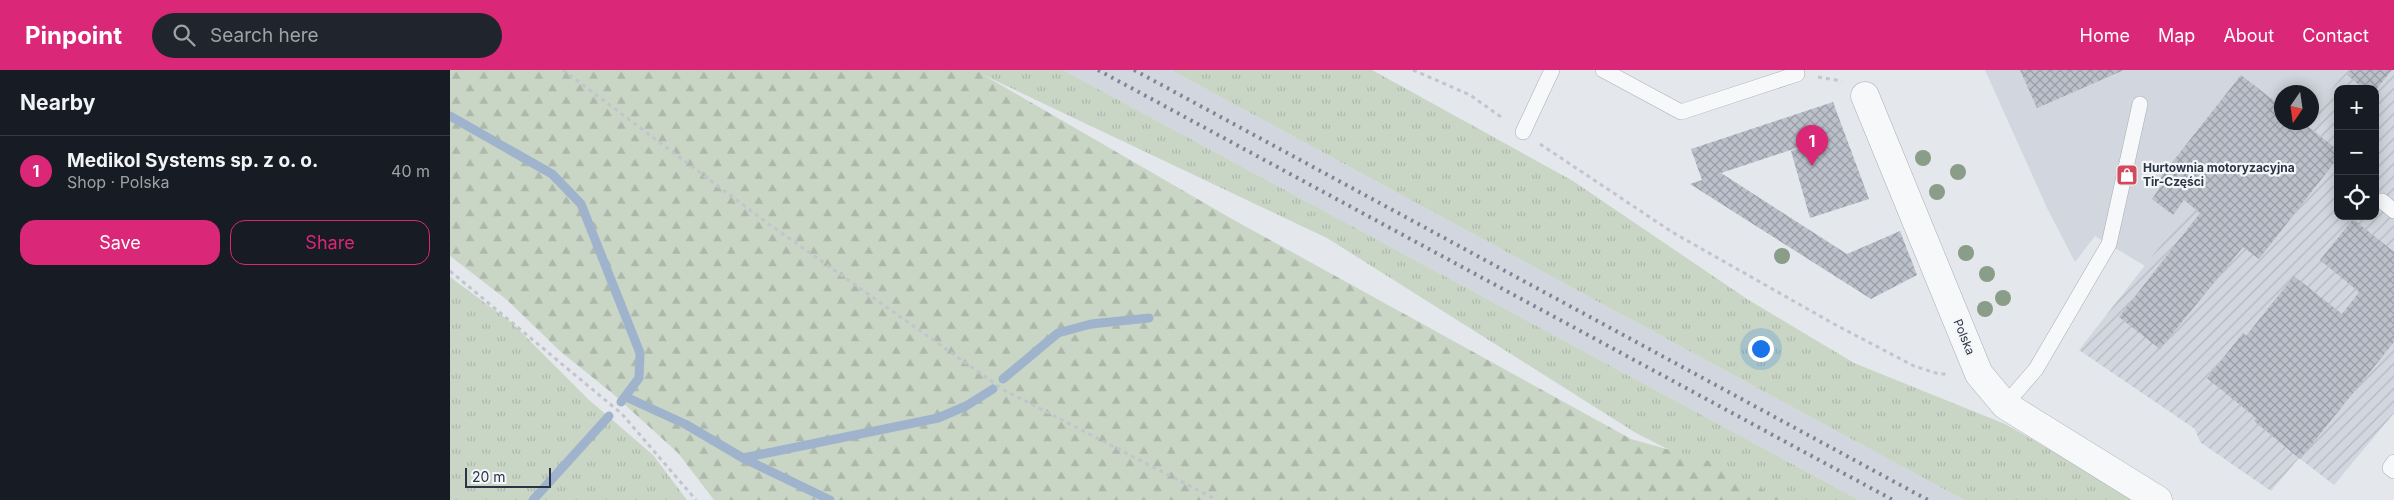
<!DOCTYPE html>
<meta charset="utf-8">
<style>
:root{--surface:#171b24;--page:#20242c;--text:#f1f3f6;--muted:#9ea1a6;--line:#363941;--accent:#db2777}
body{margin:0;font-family:Inter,sans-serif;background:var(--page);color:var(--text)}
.controls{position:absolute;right:15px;top:15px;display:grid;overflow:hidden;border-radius:10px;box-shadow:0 2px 12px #0003}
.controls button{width:45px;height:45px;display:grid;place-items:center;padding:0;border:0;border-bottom:1px solid var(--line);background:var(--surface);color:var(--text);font:25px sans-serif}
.compass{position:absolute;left:1824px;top:15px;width:45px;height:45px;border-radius:50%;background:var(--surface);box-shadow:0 2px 12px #0003;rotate:193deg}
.scale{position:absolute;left:15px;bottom:12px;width:86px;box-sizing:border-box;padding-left:5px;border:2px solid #2b3445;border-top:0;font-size:14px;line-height:18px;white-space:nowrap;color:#2b3445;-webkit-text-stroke:4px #f4f6f9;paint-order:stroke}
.you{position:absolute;left:1310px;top:278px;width:18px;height:18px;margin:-12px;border:4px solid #fff;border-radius:50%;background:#1a73e8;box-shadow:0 0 0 8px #1a73e833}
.badge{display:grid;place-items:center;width:32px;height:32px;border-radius:50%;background:var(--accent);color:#fff;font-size:16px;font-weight:700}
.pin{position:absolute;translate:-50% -41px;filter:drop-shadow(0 1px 2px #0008)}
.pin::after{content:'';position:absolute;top:26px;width:18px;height:15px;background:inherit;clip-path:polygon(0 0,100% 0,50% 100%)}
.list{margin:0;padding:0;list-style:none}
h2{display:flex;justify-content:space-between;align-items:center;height:65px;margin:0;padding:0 20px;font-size:21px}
h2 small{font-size:16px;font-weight:400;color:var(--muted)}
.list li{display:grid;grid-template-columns:32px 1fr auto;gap:15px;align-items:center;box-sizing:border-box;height:70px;padding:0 20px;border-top:1px solid var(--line)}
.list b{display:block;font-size:19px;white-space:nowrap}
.list p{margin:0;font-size:16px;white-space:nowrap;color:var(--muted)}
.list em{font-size:16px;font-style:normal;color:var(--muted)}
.actions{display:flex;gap:10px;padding:15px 20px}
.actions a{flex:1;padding:11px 0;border:1px solid var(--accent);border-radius:15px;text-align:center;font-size:18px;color:var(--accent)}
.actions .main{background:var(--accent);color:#fff}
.icon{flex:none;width:28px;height:28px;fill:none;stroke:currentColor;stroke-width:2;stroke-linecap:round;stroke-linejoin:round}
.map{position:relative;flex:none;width:1944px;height:430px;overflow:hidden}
header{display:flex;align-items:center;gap:30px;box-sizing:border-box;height:70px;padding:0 25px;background:var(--accent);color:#fff}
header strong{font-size:24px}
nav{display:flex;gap:28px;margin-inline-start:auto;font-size:18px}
.search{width:350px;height:45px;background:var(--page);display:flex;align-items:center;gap:12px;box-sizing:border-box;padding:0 18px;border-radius:28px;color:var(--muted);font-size:19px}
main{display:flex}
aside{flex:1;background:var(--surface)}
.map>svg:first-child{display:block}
.built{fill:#d2d6de}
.industrial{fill:url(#industrial-furrows);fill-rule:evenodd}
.grass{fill:url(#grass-tufts)}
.forest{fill:url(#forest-firs)}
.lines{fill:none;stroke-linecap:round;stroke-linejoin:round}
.stream{stroke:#9fb4cc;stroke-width:9}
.building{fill:url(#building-cross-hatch)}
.lane-casing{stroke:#a9aeb7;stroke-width:16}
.street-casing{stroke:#a9aeb7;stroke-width:29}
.path{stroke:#c2c5cb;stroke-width:3;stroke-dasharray:4 4;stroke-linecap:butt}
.lane{stroke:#f7f8fa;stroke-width:15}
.street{stroke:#f7f8fa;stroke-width:28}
.rail{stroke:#7d8696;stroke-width:4;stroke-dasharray:2.5 5;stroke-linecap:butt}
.tree{fill:#899d89}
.labels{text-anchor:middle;stroke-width:4.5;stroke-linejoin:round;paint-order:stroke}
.poi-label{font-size:12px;font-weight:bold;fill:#2b3445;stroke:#f4f6f9;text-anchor:start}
.street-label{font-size:12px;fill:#2b3445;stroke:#f4f6f9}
</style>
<header>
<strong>Pinpoint</strong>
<div class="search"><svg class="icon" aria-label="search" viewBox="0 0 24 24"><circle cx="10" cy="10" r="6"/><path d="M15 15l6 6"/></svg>Search here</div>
<nav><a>Home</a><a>Map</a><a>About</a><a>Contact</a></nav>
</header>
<main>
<aside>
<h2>Nearby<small></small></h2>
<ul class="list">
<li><span class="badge">1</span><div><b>Medikol Systems sp. z o. o.</b><p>Shop · Polska</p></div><em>40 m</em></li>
</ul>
<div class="actions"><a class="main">Save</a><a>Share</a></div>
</aside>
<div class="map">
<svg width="1944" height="430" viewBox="0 0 1944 430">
<defs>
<pattern id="industrial-furrows" width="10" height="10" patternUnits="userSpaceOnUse" patternTransform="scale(1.25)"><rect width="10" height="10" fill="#d2d6de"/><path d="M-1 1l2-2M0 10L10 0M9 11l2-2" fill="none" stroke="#b4b8c0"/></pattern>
<pattern id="grass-tufts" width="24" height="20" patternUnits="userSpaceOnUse" patternTransform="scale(1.25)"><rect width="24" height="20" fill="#c9d6c5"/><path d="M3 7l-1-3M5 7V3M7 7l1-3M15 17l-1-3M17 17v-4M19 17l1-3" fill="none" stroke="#adb8ab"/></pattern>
<pattern id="forest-firs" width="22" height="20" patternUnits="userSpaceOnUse" patternTransform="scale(1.25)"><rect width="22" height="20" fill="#c9d6c5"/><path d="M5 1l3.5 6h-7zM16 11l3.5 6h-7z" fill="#adb8ab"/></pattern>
<pattern id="building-cross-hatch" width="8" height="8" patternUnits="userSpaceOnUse" patternTransform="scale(1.25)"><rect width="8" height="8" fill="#bbc0ca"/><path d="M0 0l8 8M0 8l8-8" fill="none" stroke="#989da6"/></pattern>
</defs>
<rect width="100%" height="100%" fill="#e4e7ec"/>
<g class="built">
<polygon points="613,0 721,0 1514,430 1409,430"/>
<polygon points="1535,0 1897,0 1862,43 1862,22 1832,22 1831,31 1829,35 1741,136 1695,196 1645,166 1625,192 1597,138"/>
</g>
<path class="industrial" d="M1897 0H1944V343L1884 415 1849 388 1821 421 1750 372 1745 359 1629 280 1742 135 1831 31 1832 52H1862V43ZM1888 19H1925V146H1888Z"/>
<g class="grass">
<polygon points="523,0 613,0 1409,430 1318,430 1186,363 877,168"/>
<polygon points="721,0 922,0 1123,111 1297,229 1404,293 1555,354 1688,430 1514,430"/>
<polygon points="0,207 62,253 138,329 203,385 237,430 0,430"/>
</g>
<polygon class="forest" points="0,0 525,0 782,149 1181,369 1259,391 1332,430 264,430 228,383 162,323 111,282 57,230 0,186"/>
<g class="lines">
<g class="stream">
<polyline points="0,46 102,104 131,134 190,283 189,308 171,332"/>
<polyline points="553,309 608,263 641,254 699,248"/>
<polyline points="176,327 235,354 293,388 380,430"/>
<polyline points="293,388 488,348 516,336 543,319"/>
<polyline points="83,430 159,346"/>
</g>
</g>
<g class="building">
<polygon points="1570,0 1674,0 1587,38"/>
<polygon points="1901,0 1942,0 1925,21 1925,19 1914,19 1897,5"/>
<polygon points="1791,5 1832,37 1832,52 1852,52 1888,80 1888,88 1809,189 1793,177 1710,279 1669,247 1750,143 1734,130 1723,145 1702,129 1713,113 1709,109"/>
<polygon points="1383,32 1419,129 1360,148 1341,81 1368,71 1271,103 1397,184 1450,161 1467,205 1421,229 1240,114 1252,110 1241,79"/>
<polygon points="1903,149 1944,182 1944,272 1850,389 1804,351 1806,348 1757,308 1793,263 1796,266 1844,206 1892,244 1909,222 1870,190"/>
</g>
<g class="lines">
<g class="lane-casing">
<g id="lane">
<polyline points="1153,0 1231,42 1347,4 1346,0"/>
<polyline points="1073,62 1102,0"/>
<polyline points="1932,131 1944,141"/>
<polyline points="1555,335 1586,299 1659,174 1690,34"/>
<polyline points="1944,392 1940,398 1944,401"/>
</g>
</g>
<g class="street-casing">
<polyline id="street" points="1415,26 1529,304 1555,335 1708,430"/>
</g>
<g class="path">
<polyline points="113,0 316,152 554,320 767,430"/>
<polyline points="963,0 1020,25 1054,49"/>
<polyline points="1368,7 1392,11"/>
<polyline points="1090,74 1222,162 1384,254 1464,296 1489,304 1499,304"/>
<polyline points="0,201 172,344 246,430"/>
</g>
<use href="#lane" class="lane"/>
<use href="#street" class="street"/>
<g class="rail">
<polyline points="648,0 1443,430"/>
<polyline points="684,0 1478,430"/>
</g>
</g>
<g class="tree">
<circle cx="1473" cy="88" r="8"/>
<circle cx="1508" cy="102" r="8"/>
<circle cx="1487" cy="122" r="8"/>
<circle cx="1516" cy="183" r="8"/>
<circle cx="1332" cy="186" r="8"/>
<circle cx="1537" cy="204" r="8"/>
<circle cx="1553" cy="228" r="8"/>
<circle cx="1535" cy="239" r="8"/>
</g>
<defs>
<g id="shop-square" transform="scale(1.125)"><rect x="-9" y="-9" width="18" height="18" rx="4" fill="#d1495b" stroke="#f4f6f9"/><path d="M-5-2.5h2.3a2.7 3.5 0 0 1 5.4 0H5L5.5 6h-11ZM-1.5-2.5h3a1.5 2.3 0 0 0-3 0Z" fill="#fff"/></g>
</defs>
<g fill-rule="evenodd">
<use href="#shop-square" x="1677" y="105"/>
</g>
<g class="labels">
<g class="poi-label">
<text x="1693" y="102">Hurtownia motoryzacyjna<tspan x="1693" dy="14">Tir-Części</tspan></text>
</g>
<g class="street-label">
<text transform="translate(1514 267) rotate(68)" y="4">Polska</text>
</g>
</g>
</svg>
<div class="controls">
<button>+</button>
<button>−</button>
<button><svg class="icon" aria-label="locate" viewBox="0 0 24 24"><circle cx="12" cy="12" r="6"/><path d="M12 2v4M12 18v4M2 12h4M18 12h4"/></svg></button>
</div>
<svg class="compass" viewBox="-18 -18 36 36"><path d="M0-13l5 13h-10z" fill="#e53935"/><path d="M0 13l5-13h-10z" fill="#9ea1a6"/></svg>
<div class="scale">20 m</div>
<div class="you"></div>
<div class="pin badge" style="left:1362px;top:96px">1</div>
</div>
</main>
